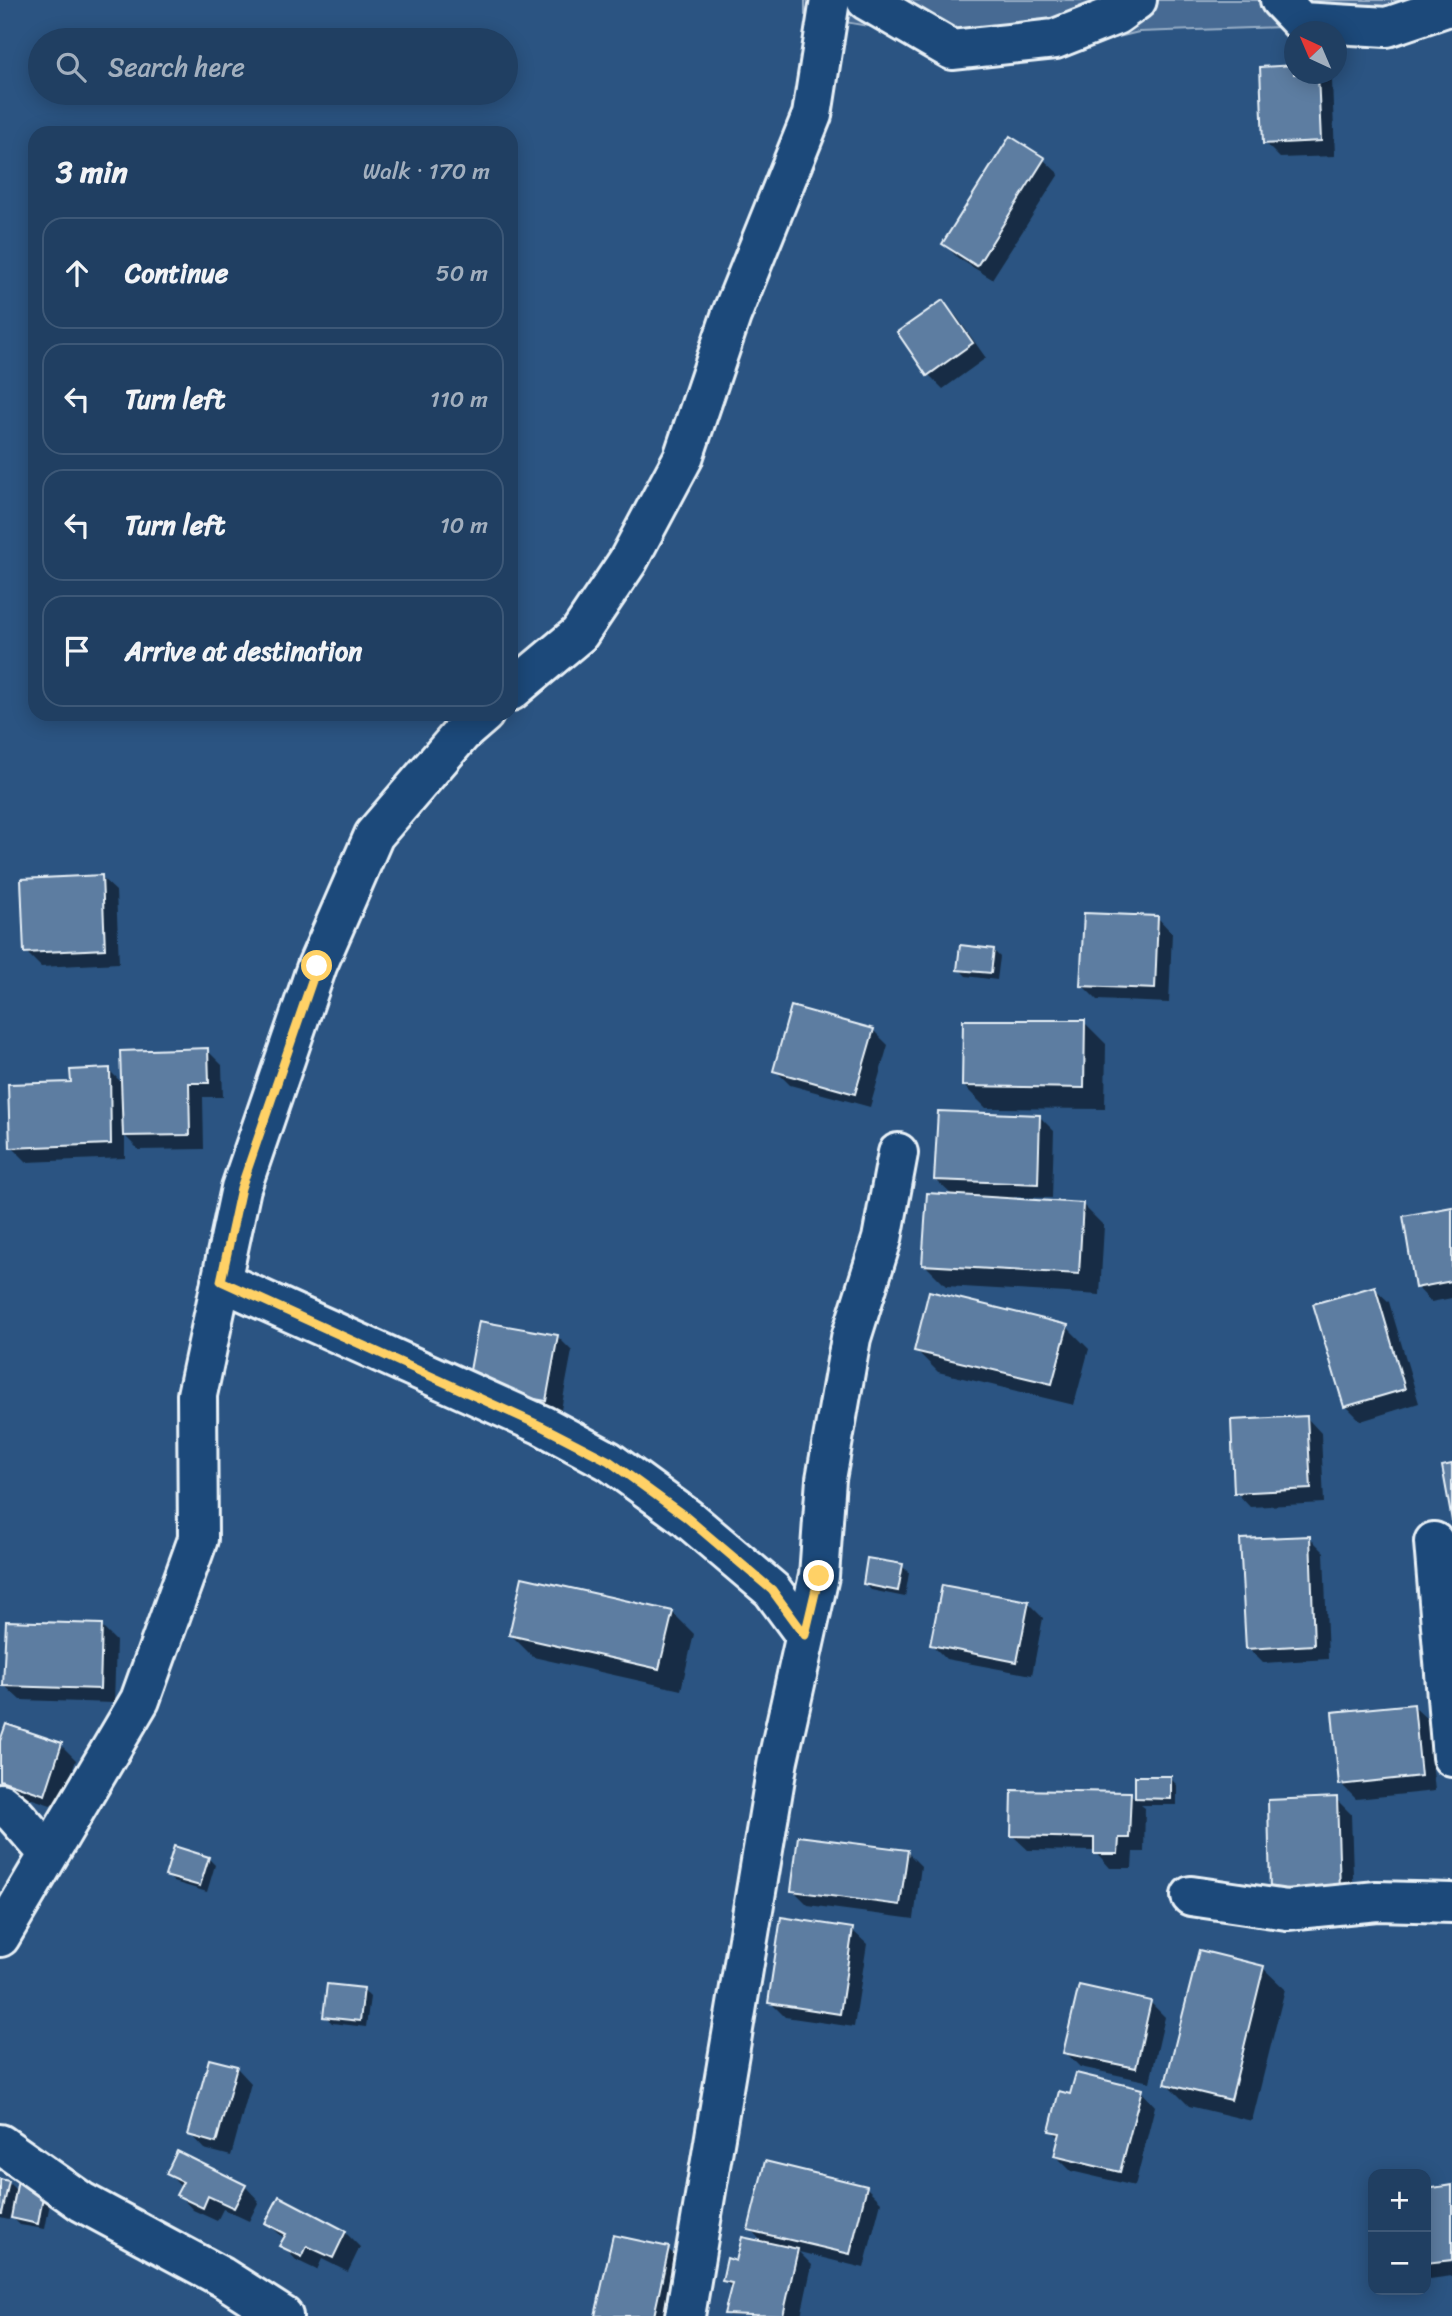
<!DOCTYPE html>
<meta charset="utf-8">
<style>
:root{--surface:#203f62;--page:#2d4a6b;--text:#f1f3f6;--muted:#a2afbe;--line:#3d5877}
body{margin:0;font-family:Sriracha,sans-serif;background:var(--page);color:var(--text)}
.controls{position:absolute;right:21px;bottom:21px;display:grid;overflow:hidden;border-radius:14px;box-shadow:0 4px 18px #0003}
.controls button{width:63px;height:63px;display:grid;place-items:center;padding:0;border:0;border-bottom:2px solid var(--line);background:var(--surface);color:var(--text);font:35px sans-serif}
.compass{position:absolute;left:1284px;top:21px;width:63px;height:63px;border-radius:50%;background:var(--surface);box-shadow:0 4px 18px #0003;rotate:316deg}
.stop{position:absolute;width:21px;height:21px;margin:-16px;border:5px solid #ffd166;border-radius:50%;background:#fff}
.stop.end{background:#ffd166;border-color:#fff;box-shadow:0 2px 7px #0008}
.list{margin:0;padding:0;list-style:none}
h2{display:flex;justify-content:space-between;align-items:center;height:91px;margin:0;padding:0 28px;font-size:30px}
h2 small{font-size:23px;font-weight:400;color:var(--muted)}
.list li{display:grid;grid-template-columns:46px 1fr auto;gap:21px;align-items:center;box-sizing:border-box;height:112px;margin:0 14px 14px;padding:0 14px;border:2px solid var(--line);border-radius:21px}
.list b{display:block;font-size:26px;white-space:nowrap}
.list em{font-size:23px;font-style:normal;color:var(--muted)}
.icon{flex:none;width:38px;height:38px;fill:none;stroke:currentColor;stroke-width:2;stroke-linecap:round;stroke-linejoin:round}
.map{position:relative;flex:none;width:1452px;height:2316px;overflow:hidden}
.search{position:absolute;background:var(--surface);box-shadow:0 4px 18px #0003;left:28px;top:28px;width:490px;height:77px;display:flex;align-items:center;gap:18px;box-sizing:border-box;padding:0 24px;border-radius:38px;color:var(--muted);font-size:26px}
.panel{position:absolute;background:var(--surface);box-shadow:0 4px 18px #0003;left:28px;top:126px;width:490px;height:595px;border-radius:21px}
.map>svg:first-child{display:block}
.green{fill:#476b93;stroke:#98aec6;stroke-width:2}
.shadow{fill:#0007}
.building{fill:#5d7da1;stroke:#e8f1f8;stroke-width:2}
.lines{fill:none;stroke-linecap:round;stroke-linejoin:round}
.street-casing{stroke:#e8f1f8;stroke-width:44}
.street{stroke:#1f4a7a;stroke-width:38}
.route{stroke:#ffd166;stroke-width:9}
</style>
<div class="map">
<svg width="1452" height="2316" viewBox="0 0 1452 2316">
<rect width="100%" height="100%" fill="#2b5482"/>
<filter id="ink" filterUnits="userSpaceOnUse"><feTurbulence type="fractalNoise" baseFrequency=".0143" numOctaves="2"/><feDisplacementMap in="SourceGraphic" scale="14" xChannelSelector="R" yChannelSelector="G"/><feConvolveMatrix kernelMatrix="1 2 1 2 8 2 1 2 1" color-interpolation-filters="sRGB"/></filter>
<g filter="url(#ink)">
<polygon class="green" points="805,0 1452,0 1310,26 1139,32 1039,56 805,15"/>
<g class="shadow">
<polygon points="1294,67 1294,74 1325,74 1332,80 1335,156 1280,158 1265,143 1262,68"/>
<polygon points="1010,138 1044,160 1059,174 992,279 958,258 944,244"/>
<polygon points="943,302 957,317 986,358 943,389 929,375"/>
<polygon points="101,877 116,891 119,963 41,967 26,952"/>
<polygon points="1158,918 1172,933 1169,1003 1097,1000 1082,985"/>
<polygon points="993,950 1000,957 997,980 966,976 959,969"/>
<polygon points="1084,1022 1106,1044 1105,1109 986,1108 964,1086"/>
<polygon points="873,1030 888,1045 870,1107 790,1085 775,1070"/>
<polygon points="207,1050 222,1065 223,1097 203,1097 204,1149 139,1150 125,1136 125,1158 27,1162 12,1147 109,1070 123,1084"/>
<polygon points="1039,1116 1054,1131 1052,1198 1014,1197 1014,1200 1082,1204 1104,1226 1100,1295 946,1286 924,1264 953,1196 936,1180"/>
<polygon points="1452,1209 1452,1298 1431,1302 1417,1287"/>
<polygon points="1374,1288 1389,1302 1419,1403 1361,1421 1346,1406"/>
<polygon points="1067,1327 1089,1349 1074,1405 938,1372 916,1350"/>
<polygon points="557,1336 572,1351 560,1415 484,1401"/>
<polygon points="1307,1418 1321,1433 1324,1503 1250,1507 1236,1492"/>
<polygon points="1309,1537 1324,1552 1328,1659 1263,1663 1248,1648"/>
<polygon points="902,1566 909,1573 905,1597 871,1590 864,1583"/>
<polygon points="1028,1603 1043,1618 1032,1675 946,1659 932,1645"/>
<polygon points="672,1612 694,1634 681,1690 533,1657 511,1635"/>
<polygon points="101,1626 116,1641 114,1703 20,1700 5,1686"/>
<polygon points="1413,1706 1428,1720 1435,1791 1356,1799 1341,1784"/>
<polygon points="61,1745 76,1760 60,1808 5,1790 0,1785 0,1746"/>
<polygon points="1137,1778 1170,1778 1177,1785 1177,1805 1141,1805 1145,1808 1144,1852 1133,1852 1132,1868 1110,1868 1095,1851 1028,1850 1013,1836 1130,1794 1137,1800"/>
<polygon points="1336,1799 1351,1814 1354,1905 1286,1907"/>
<polygon points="907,1852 921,1866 914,1919 808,1905 793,1890"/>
<polygon points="208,1858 215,1865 207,1892 174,1882 167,1875"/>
<polygon points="852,1930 867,1944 854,2027 785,2017 770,2002"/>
<polygon points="1263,1968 1285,1989 1252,2121 1189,2106 1167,2084"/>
<polygon points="363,1990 370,1997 366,2027 332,2023 325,2016"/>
<polygon points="1150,2002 1165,2017 1150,2082 1080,2067 1065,2052"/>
<polygon points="210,2061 237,2068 251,2083 231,2156 204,2149 190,2134"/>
<polygon points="1141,2091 1155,2106 1135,2186 1071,2171 1056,2156 1061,2139 1051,2130 1072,2096"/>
<polygon points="168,2173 245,2186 259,2201 249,2221 223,2209 217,2221 193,2210 179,2195 182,2188"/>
<polygon points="0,2181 9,2183 18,2192 52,2193 45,2229 20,2225 10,2215 9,2220 0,2218"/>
<polygon points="866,2187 881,2202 864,2268 799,2252 812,2265 801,2316 729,2316 726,2313 732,2289 724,2280 737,2263 764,2244 750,2229"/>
<polygon points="1452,2187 1452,2276 1430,2279 1426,2274 1426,2191"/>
<polygon points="267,2223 345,2232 360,2247 348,2272 322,2259 317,2270 296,2260 282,2245 285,2239"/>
<polygon points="668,2249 683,2263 672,2316 597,2316"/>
</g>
<g class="building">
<polygon points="1294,65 1294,74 1318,74 1321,141 1263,144 1260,67"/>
<polygon points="1010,136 1045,158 977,266 942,244"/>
<polygon points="943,300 973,343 927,376 897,332"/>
<polygon points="102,875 105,949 24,953 21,879"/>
<polygon points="1084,913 1158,916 1155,989 1080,986"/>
<polygon points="960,945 994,949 991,973 957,970"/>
<polygon points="791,1006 874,1029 855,1094 773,1071"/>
<polygon points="963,1020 1085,1020 1084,1088 962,1086"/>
<polygon points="208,1048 209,1083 189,1083 190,1135 123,1136 120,1051"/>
<polygon points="110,1068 111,1144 10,1148 8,1084 71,1082 70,1070"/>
<polygon points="938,1111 1040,1115 1038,1184 934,1180"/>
<polygon points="927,1193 1083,1203 1079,1274 922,1265"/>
<polygon points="1452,1207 1452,1281 1415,1288 1403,1216"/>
<polygon points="1375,1286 1405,1389 1344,1407 1313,1304"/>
<polygon points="929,1291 1068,1325 1052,1384 914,1351"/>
<polygon points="479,1321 558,1335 546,1401 467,1387"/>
<polygon points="1307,1416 1311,1489 1234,1493 1231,1420"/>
<polygon points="1452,1464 1452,1521 1442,1466"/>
<polygon points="1310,1536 1314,1645 1246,1649 1240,1539"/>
<polygon points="867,1558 903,1564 898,1591 863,1584"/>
<polygon points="522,1577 673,1611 659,1669 509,1635"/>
<polygon points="942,1585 1029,1601 1017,1662 930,1645"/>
<polygon points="6,1621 102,1624 100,1689 3,1686"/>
<polygon points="1414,1704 1421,1776 1339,1785 1332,1712"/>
<polygon points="6,1724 62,1743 45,1795 0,1780 0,1741"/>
<polygon points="1135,1776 1171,1776 1171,1799 1135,1798"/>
<polygon points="1012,1790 1131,1792 1129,1838 1119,1838 1118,1854 1094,1854 1094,1838 1011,1836"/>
<polygon points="1337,1797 1340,1891 1270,1893 1268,1800"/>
<polygon points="798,1836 908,1850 900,1905 791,1891"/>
<polygon points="174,1846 209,1857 200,1886 165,1876"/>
<polygon points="781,1917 853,1928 840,2014 768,2003"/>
<polygon points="1199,1950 1264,1966 1231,2100 1165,2084"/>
<polygon points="327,1984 364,1988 360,2021 323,2017"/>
<polygon points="1079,1985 1151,2001 1136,2068 1063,2053"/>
<polygon points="209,2059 237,2066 216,2143 188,2135"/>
<polygon points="1076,2073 1142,2089 1120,2172 1054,2156 1060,2133 1049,2131 1059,2091 1070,2094"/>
<polygon points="177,2151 246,2185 234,2208 208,2196 203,2208 176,2195 183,2182 166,2174"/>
<polygon points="765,2161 867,2186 850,2254 748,2230"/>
<polygon points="0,2179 9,2181 2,2214 0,2214"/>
<polygon points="18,2179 45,2185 38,2224 11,2218"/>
<polygon points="1452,2185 1452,2260 1426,2263 1426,2189"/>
<polygon points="279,2196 346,2231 333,2258 307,2246 302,2257 279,2246 286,2234 265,2223"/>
<polygon points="613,2235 669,2247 654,2316 595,2316"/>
<polygon points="742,2237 798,2249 783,2316 724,2314 732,2283 722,2281 727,2258 736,2261"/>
</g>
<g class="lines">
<g class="street-casing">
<g id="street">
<polyline points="866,0 952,50 1055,39 1116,15 1137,0"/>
<polyline points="1280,0 1301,22 1387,27 1452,5"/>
<polyline points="511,691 579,634 628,561 683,458 731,316 812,115 830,0"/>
<polyline points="221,1281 542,1425 609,1461 686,1517 772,1590 805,1635"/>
<polyline points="1434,1542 1452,1757"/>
<polyline points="0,1803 14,1814 48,1853"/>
<polyline points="1191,1896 1287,1910 1377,1901 1452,1903"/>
<polyline points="0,1937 140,1700 198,1539 197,1395 241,1188 317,966 374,835 461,734 484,714"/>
<polyline points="0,2144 82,2202 222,2277 283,2316"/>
<polyline points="685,2316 778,1760 819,1576 826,1479 851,1338 882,1239 898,1153"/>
</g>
</g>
<use href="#street" class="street"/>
</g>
</g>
<g class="lines" filter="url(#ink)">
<polyline class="route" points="317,966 241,1188 221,1281 541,1426 609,1461 686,1517 772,1590 805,1635 819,1576"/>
</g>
</svg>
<div class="controls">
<button>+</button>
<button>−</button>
</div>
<svg class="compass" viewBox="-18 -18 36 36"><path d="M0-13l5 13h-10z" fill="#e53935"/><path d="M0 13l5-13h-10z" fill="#a2afbe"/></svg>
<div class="stop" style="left:317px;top:966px"></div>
<div class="stop end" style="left:819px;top:1576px"></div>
<div class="search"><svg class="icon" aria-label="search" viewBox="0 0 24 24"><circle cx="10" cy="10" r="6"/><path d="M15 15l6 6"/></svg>Search here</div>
<section class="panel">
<h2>3 min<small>Walk · 170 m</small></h2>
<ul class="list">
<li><svg class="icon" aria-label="ahead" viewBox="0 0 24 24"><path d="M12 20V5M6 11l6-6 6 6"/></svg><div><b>Continue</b></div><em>50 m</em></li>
<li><svg class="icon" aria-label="left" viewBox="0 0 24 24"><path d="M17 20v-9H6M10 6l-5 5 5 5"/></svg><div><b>Turn left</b></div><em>110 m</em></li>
<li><svg class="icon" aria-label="left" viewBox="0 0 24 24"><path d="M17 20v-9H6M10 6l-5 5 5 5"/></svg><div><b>Turn left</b></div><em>10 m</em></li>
<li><svg class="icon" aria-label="arrive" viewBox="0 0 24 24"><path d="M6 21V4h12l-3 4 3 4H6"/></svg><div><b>Arrive at destination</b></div></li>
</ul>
</section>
</div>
